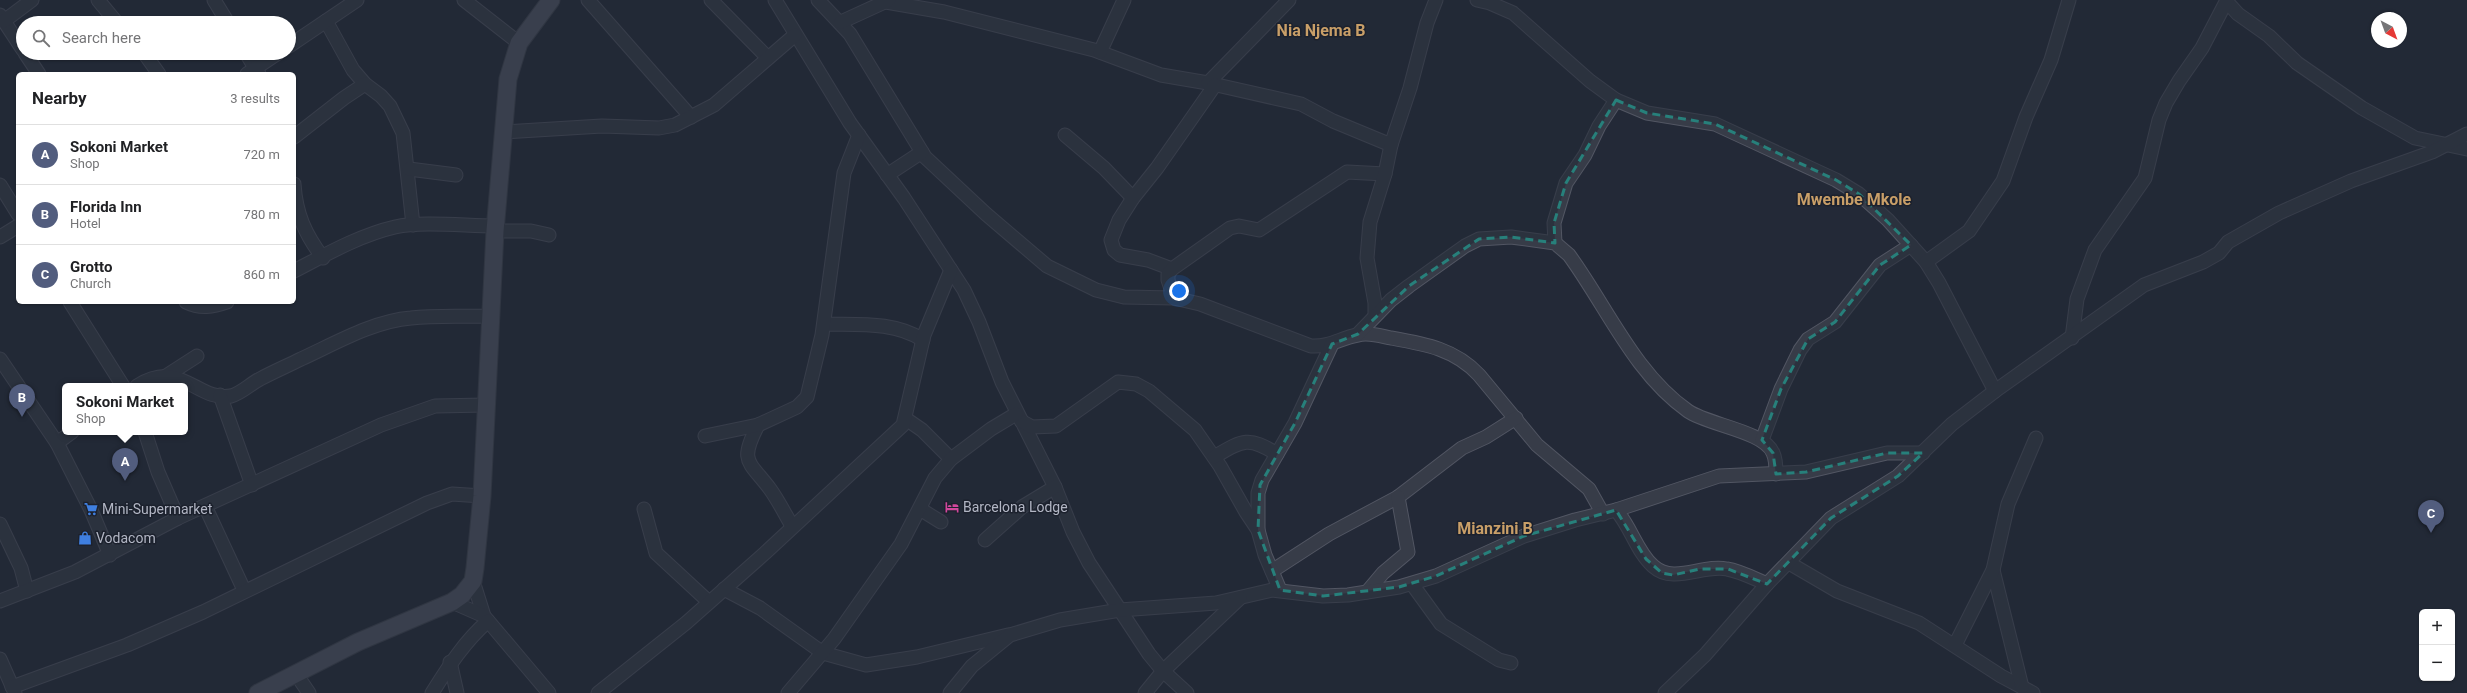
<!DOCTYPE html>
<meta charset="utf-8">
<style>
:root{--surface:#fff;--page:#f2f2f2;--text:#202124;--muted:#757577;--line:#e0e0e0;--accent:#525d7e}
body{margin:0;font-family:Roboto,sans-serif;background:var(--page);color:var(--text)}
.controls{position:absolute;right:12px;bottom:12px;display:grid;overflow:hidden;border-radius:6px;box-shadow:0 1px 3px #0004}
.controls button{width:36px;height:36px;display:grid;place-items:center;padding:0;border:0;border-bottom:1px solid var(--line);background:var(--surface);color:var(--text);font:20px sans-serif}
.compass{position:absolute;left:2371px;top:12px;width:36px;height:36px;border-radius:50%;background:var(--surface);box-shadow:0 1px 3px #0004;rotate:139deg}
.you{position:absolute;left:1179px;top:291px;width:14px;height:14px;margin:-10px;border:3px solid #fff;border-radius:50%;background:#1a73e8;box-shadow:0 0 0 6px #1a73e833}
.badge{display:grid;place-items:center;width:26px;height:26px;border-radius:50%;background:var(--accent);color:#fff;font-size:13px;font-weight:700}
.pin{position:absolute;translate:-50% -33px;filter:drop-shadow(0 1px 2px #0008)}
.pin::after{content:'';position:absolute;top:21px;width:14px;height:12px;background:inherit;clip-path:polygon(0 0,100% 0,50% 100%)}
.popup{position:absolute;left:62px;top:383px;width:126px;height:52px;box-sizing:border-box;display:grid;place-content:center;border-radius:6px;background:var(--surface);filter:drop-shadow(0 1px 3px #0005);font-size:13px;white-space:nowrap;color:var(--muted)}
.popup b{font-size:15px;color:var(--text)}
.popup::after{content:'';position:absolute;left:50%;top:100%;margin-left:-8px;border:8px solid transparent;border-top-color:var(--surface)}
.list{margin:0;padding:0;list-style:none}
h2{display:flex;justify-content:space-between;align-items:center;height:52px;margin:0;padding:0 16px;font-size:17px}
h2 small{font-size:13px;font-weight:400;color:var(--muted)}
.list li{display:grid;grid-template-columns:26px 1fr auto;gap:12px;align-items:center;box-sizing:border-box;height:60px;padding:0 16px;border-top:1px solid var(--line)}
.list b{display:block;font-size:15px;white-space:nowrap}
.list p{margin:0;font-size:13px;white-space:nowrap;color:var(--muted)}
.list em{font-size:13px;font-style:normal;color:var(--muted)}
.icon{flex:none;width:22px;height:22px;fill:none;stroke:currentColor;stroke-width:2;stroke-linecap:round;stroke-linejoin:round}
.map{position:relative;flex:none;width:2467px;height:693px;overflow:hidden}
.search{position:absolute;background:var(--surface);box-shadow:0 1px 3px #0004;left:16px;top:16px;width:280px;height:44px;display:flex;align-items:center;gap:10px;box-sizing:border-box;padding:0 14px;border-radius:22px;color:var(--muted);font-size:15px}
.panel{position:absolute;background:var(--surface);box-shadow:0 1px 3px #0004;left:16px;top:72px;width:280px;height:232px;border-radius:6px}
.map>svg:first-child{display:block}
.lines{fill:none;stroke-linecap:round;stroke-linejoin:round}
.minor-casing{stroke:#525663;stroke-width:15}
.major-casing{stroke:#404551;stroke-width:19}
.minor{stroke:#373c48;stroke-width:13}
.major{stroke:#555a68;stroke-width:17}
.marked{fill:none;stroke:#27807b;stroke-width:3;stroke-dasharray:8 5;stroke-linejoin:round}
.labels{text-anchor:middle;stroke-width:3;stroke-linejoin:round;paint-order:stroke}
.poi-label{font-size:14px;fill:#b2b6c4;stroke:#1c212d;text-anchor:start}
.quarter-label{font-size:16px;font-weight:bold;fill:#c99f68;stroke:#1c212d}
</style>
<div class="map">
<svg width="2467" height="693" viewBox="0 0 2467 693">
<rect width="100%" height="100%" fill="#232937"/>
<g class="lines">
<g class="minor-casing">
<g id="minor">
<polyline points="98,0 117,23"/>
<polyline points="214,0 228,23"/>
<polyline points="464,0 519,43"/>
<polyline points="588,0 691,117"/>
<polyline points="711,0 768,58"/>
<polyline points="775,0 850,123 904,198 964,290 979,322 1002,382 1055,487 1073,532 1089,563 1149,654 1163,671 1187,693"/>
<path d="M818 0 850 34 925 157 986 214 1047 266 1096 290 1124 297 1174 298 1200 304 1311 346C1331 347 1340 338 1358 335 1368 332 1381 336 1391 338 1425 344 1455 349 1479 375L1537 445 1589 489 1603 514"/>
<polyline points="1477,0 1490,3 1513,13 1590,81 1616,100 1647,113 1715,124 1836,180 1859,194 1888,220 1926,262 1939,283 1995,391"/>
<polyline points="886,2 944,12 1094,50 1161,75 1208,83 1301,104 1333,121 1391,145"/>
<polyline points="2227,2 2238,14 2269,36 2297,63 2362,108 2415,138 2467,149"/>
<polyline points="0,15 23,50"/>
<polyline points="4,21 32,0"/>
<polyline points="326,21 353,70 365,84 381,96 390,106 403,133 413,225"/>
<polyline points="841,22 889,0"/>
<polyline points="289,46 357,0"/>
<polyline points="1100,52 1124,0"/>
<polyline points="25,53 39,74"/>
<polyline points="144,53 159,74"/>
<polyline points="246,53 259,74"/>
<polyline points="247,74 278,53"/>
<polyline points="1208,83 1289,0"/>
<polyline points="503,132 602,126 659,128 675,125 714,105 795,35"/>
<polyline points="1065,135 1104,168 1133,198"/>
<polyline points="294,137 344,98 365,84"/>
<polyline points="409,169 456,175"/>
<polyline points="887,175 922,152"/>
<path d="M294 184C296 214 305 234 323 258"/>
<polyline points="0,185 18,214"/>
<polyline points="495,231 531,231 549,235"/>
<polyline points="0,237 18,226"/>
<polyline points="1555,243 1554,223 1566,183 1585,155 1599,126 1616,100"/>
<polyline points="1926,262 1969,231 2003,181 2026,117 2051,60 2069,0"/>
<polyline points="1172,269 1148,260 1120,255 1114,250 1111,240 1119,220 1133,198 1157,168 1215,85"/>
<path d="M294 271C325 255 360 235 395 227 423 221 465 226 495 226"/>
<polyline points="1174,298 1168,280 1168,274 1172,269 1230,228 1239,226 1259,230 1347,172 1385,174"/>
<polyline points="70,302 123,386"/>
<path d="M186 302C200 309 213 307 227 302"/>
<polyline points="1375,316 1375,303 1367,258 1370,222 1385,174 1391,145 1410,88 1427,23 1436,0"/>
<path d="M824 324C857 325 894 321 923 340"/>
<path d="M1358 334 1391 300 1409 286 1465 246 1479 239 1511 237 1555 243 1569 255C1607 307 1634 373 1688 411 1708 425 1764 431 1773 453 1776 459 1776 467 1776 474"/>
<polyline points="2072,338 2077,299 2095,250 2145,178 2159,120 2166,103 2179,81 2202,48 2227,0"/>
<polyline points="0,359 57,443 91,510 110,555"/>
<polyline points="166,376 197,356"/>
<path d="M137 386C181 358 197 402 231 396 242 393 250 384 260 379 273 372 287 366 301 359 334 344 373 321 411 318 437 315 464 317 490 316"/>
<polyline points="220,395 252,485"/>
<polyline points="906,419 922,430 951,459"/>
<polyline points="1021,421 1032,427 1056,426 1118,382 1136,384 1149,391 1195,430 1220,466 1246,512 1258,530"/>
<path d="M758 425C739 462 748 460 770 489 778 500 785 514 792 526"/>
<polyline points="145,432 158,472 178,518"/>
<polyline points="705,436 758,425 797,407 807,397 822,335 844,173 859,135"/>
<polyline points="1762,440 1781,389 1800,350 1808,339 1835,322 1880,265 1911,245"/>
<polyline points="57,443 72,432"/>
<path d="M1214 457C1243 440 1248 436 1277 454"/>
<polyline points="205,506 244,590"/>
<polyline points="644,509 656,553 709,602"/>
<polyline points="920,509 941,522"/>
<path d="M1616 510C1631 527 1637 552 1653 566 1674 585 1702 564 1727 569 1740 571 1755 579 1767 584"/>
<polyline points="0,524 21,568 27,591"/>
<polyline points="985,540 1022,507 1055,487"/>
<polyline points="1789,563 1837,591 1919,623 2001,676 2033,693"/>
<polyline points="1993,570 2022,687"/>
<polyline points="1272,571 1329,534 1398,497 1462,448 1486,437 1516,418"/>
<polyline points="473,581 484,616 549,693"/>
<polyline points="1412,584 1441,624 1499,660 1511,663"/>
<polyline points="724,589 760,608 823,653 866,665 917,657 1008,635"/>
<polyline points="1280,590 1265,555 1258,530 1258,493 1262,480 1295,423 1332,344"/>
<polyline points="1367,592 1383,573 1408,552 1398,497"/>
<polyline points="0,601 75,572 178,518 381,425 435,406 486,405"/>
<polyline points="452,602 484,616"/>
<polyline points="1955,645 1993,570 2008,504 2036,438"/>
<polyline points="0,659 15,693"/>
<polyline points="450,662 457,693"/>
<polyline points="296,674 309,693"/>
<polyline points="12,687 127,645 203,612 427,503 452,494 482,496"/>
<path d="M432 693C449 666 464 642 488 621"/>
<polyline points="598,693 686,623 765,553 903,425 924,335 951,270"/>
<polyline points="788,693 834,639 901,544 935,478 951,459 991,429 1016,414"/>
<polyline points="950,693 972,666 1010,635 1060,620 1120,610 1216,603 1272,590 1323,596 1348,595 1399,587 1436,576 1524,536 1575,520 1616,510 1719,476 1806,472 1887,453 1923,453"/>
<polyline points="1145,693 1163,671 1240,598"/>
<polyline points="1665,693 1705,655 1767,584 1831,518 1898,476 1952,424 1995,391 2144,285 2203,262 2219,253 2228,242 2279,213 2351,181 2432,152 2467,134"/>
</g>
</g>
<g class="major-casing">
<polyline id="major" points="258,693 358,642 452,602 462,595 473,581 475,568 482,496 495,231 508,79 519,43 551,0"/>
</g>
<use href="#minor" class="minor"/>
<use href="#major" class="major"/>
</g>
<path d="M0 0H2467V693H0ZM1616 100 1647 113 1715 124 1836 180 1859 194 1911 245 1880 265 1835 322 1808 339 1781 389 1762 440 1773 453 1776 474 1806 472 1887 453H1923L1898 476 1831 518 1767 584 1728 569H1700L1673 575 1662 573 1646 559 1616 510 1524 536 1436 576 1399 587 1323 596 1280 590 1258 530 1260 485 1295 423 1332 344 1358 334 1409 286 1479 239 1511 237 1555 243 1554 223 1566 183Z" fill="#232937" fill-opacity=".55" fill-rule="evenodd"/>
<path class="marked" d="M1616 100 1647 113 1715 124 1836 180 1859 194 1911 245 1880 265 1835 322 1808 339 1781 389 1762 440 1773 453 1776 474 1806 472 1887 453H1923L1898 476 1831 518 1767 584 1728 569H1700L1673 575 1662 573 1646 559 1616 510 1524 536 1436 576 1399 587 1323 596 1280 590 1258 530 1260 485 1295 423 1332 344 1358 334 1409 286 1479 239 1511 237 1555 243 1554 223 1566 183Z"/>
<defs>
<g id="hotel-bare" transform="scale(1.08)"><path d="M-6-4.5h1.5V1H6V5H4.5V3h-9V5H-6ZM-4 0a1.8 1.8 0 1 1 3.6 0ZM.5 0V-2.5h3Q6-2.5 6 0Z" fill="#d1479c" stroke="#1c212d" stroke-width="2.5" paint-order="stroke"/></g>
<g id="supermarket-bare" transform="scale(1.08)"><path d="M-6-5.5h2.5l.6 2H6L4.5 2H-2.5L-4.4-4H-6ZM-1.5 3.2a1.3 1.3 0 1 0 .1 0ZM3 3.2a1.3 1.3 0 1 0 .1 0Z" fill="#3f7fe0" stroke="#1c212d" stroke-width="2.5" paint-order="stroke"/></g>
<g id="shop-bare" transform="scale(1.08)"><path d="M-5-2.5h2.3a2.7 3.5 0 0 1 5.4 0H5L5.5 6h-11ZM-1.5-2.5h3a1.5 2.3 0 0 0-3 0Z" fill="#3f7fe0" stroke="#1c212d" stroke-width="2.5" paint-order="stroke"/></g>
</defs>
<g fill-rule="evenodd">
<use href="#hotel-bare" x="952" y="507"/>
<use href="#supermarket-bare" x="91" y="509"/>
<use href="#shop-bare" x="85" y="538"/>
</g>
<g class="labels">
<g class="poi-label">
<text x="963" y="512">Barcelona Lodge</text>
<text x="102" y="514">Mini-Supermarket</text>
<text x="96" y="543">Vodacom</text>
</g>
<g class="quarter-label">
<text x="1321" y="36">Nia Njema B</text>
<text x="1854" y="205">Mwembe Mkole</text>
<text x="1495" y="534">Mianzini B</text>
</g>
</g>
</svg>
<div class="controls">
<button>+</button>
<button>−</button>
</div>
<svg class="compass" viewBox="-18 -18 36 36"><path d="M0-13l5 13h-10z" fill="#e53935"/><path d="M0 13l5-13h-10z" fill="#757577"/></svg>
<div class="you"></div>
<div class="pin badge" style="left:125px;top:481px">A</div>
<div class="popup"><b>Sokoni Market</b>Shop</div>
<div class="pin badge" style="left:22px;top:417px">B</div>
<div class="pin badge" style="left:2431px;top:533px">C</div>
<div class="search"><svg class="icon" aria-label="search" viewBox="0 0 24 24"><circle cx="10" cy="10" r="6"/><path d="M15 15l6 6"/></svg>Search here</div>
<section class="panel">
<h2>Nearby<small>3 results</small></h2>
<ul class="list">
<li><span class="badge">A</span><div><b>Sokoni Market</b><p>Shop</p></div><em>720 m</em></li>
<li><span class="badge">B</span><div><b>Florida Inn</b><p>Hotel</p></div><em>780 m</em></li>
<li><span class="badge">C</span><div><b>Grotto</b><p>Church</p></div><em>860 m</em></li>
</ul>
</section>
</div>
